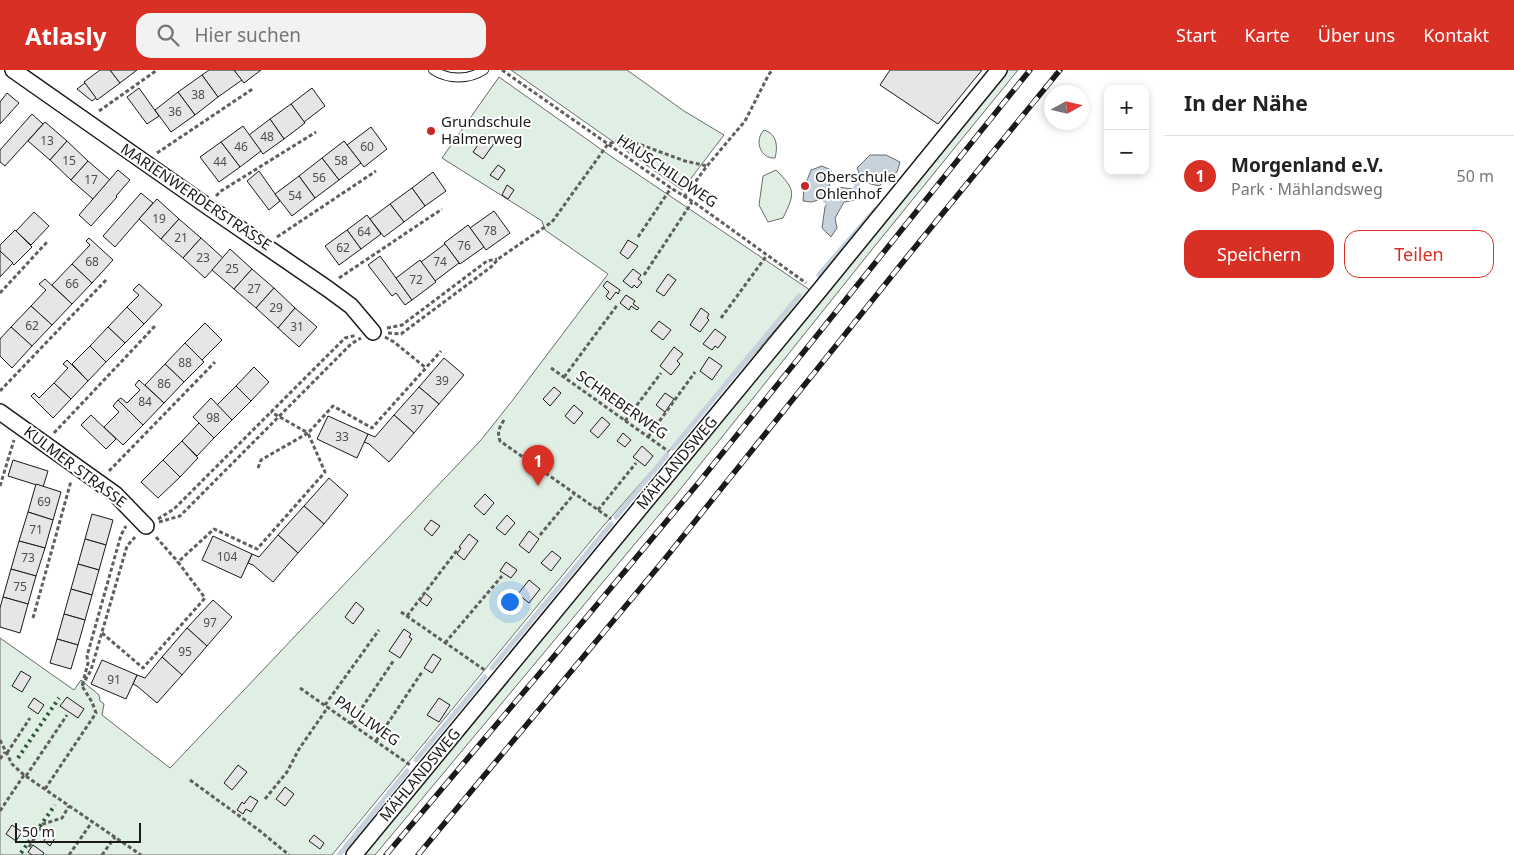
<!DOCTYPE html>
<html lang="de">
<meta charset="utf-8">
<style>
:root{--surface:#fff;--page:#f2f2f2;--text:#222;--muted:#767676;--line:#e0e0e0;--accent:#d93025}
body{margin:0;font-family:"Noto Sans",sans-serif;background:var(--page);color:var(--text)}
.controls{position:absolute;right:15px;top:15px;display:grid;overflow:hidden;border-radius:10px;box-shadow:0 2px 8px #0003}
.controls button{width:45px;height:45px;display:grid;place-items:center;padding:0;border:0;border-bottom:1px solid var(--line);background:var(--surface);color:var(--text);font:25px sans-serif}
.compass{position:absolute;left:1044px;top:15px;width:45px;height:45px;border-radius:50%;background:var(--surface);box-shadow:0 2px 8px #0003;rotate:82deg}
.scale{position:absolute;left:15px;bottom:12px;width:126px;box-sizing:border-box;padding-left:5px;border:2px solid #1a1a1a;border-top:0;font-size:14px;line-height:18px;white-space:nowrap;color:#1a1a1a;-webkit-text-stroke:4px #fff;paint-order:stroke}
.you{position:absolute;left:509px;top:531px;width:18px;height:18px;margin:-12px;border:4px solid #fff;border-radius:50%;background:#1a73e8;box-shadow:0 0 0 8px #1a73e833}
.badge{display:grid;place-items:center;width:32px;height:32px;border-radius:50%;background:var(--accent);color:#fff;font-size:16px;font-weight:700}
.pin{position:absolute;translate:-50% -41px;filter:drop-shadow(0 1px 2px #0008)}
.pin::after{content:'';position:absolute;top:26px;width:18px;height:15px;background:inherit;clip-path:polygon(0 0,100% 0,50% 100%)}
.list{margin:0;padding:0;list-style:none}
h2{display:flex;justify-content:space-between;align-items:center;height:65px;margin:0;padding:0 20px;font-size:21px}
h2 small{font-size:16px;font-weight:400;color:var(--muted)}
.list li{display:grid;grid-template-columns:32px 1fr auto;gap:15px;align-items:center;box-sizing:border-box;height:80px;padding:0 20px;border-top:1px solid var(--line)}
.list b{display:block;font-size:19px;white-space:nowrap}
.list p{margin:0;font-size:16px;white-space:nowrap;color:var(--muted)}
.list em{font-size:16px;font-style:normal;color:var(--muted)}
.actions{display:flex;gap:10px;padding:15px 20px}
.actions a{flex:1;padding:11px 0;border:1px solid var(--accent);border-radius:15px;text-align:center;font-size:18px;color:var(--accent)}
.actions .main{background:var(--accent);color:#fff}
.icon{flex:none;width:28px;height:28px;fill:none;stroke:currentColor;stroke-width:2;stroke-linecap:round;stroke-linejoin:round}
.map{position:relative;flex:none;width:1164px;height:785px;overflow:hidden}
header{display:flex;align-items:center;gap:30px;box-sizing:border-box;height:70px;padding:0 25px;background:var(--accent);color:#fff}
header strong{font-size:24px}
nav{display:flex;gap:28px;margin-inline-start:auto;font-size:18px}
.search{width:350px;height:45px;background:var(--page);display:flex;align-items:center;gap:12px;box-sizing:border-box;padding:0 18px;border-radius:15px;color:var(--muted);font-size:19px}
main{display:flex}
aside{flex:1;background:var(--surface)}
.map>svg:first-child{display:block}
.green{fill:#e0efe3;stroke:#6a6a6a}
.water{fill:#c6d2dc;stroke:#6a6a6a}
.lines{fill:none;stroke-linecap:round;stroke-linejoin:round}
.stream{stroke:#c6d2dc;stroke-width:5}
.building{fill:#e6e6e6;stroke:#1a1a1a}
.service-casing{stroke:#1a1a1a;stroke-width:10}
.minor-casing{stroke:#1a1a1a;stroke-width:18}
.path{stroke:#5f5f5f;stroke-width:3;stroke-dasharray:4 2.5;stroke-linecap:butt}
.service{stroke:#fff;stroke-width:8}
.minor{stroke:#fff;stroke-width:15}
.rail-casing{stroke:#1a1a1a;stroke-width:5.5}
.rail{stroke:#fff;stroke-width:4;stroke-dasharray:11;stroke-linecap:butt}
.hedge{stroke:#2b5a34;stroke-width:4;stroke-dasharray:2.5 4;stroke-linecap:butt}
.poi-dot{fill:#c62828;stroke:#fff;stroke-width:2}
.labels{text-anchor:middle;stroke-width:4;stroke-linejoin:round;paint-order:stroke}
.number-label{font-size:12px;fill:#4d4d4d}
.poi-label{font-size:15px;fill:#1a1a1a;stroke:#fff;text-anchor:start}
.street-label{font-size:15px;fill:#1a1a1a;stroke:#fff}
</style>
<header>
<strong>Atlasly</strong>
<div class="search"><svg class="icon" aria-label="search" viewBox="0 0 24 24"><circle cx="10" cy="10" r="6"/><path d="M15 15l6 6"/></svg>Hier suchen</div>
<nav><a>Start</a><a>Karte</a><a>Über uns</a><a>Kontakt</a></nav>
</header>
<main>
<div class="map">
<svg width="1164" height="785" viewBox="0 0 1164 785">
<rect width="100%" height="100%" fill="#fff"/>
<g class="green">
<polygon points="511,0 627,0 684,41 724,65 682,120"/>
<polygon points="1008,0 1018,0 874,177 674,427 375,785 362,785 746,318 872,169"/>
<polygon points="499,7 609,85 810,220 599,461 332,785 0,785 0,568 74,620 81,610 99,625 100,631 104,634 102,645 170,698 481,370 512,331 608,204 545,160 542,151 442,88"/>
<path d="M764 60C777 64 778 76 775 88 760 89 754 70 764 60Z"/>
<path d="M776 100C796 120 795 123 783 148L768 152 759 135 763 106Z"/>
</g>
<g class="water">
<polygon points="870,85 886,85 900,92 897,102 879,116 863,112 857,98"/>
<polygon points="822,96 831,100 831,112 823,128 812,132 803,131 804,118 811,100"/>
<polygon points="838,117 852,119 855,130 844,132 835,148 837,158 831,167 822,158 825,137"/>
</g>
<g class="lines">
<g class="stream">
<polyline points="853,123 861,107"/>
<polyline points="823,128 828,133"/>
<polyline points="819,205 875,140"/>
<polyline points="673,378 799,226"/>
<polyline points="616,447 667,385"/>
<polyline points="492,598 611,454"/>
<polyline points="416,690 485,607"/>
<polyline points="339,785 407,701"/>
</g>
</g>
<g class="building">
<polygon points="100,0 110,0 120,13 97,30 84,12"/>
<polygon points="110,0 137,0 120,13"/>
<polygon points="209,0 234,0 242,10 218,27 202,5"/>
<polygon points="234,0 261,0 244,13"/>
<polygon points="890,0 982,0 938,54 880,15"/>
<polygon points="202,5 218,27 195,45 178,22"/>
<polygon points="85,13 96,28 92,31 77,19"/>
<polygon points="139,18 159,46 147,54 127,27"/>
<polygon points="312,18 325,36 304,52 291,34"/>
<polygon points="178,22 195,45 171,62 155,40"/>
<polygon points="7,23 19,33 0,54 0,32"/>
<polygon points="291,34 305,53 284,69 270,49"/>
<polygon points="32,44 43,54 5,96 0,92 0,80"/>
<polygon points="270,49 284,69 263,84 249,65"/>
<polygon points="45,52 67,71 50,90 28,71"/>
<polygon points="243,56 261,81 240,97 221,72"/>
<polygon points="371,57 387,79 364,97 347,75"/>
<polygon points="485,65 495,72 483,89 473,82"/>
<polygon points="67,71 88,91 71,110 50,90"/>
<polygon points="344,71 361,93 339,110 322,88"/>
<polygon points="221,72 240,97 219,112 200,87"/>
<polygon points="322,88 339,110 315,128 299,106"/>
<polygon points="88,91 110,110 93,129 71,110"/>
<polygon points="498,95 505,100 498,110 490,105"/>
<polygon points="118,100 130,110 116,126 117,127 91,156 79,145"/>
<polygon points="259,101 280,131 269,140 247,111"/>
<polygon points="433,102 446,121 425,136 412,118"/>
<polygon points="299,106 315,128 292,146 275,124"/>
<polygon points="507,115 514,120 508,129 502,125"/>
<polygon points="412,118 425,136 404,152 390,134"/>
<polygon points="141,123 153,133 115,177 103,166"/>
<polygon points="157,129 179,149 161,169 139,149"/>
<polygon points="390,134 404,152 384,167 370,149"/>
<polygon points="494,141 510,163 486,180 470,158"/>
<polygon points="34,142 49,156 31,175 16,161"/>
<polygon points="367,145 381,164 361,179 347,160"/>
<polygon points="179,149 201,168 183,188 161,169"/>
<polygon points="468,155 484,177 460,194 444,173"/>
<polygon points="15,160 32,177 14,195 0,181 0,175"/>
<polygon points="347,160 361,179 339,195 325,176"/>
<polygon points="89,168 113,190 92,213 72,194 90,175 86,171"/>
<polygon points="201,168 223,188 205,208 183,188"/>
<polygon points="628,170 638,176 628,189 620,183"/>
<polygon points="445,174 459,193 435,211 421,192"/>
<polygon points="230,179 252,199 234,219 212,200"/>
<polygon points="0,181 13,193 0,207"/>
<polygon points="380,186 412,230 405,235 396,223 392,226 368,195"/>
<polygon points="420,190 436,212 412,230 396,208"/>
<polygon points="72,194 92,213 72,234 52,215"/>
<polygon points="252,199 274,218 256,238 234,219"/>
<polygon points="633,199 641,205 638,209 642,212 637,218 634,215 632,218 623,211"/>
<polygon points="668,204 676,210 664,226 656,221"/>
<polygon points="45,209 72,234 52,255 31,236 46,220 39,214"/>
<polygon points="607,211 620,220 618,224 616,222 610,230 606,226 609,222 603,216"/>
<polygon points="139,214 162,235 144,254 127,237 139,225 133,220"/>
<polygon points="274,218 295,238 278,258 256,238"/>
<polygon points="626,225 635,231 633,234 639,238 637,240 631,236 629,240 620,233"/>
<polygon points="31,236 52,255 32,276 11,257"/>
<polygon points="127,237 144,254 125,273 108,257"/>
<polygon points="295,238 317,257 299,277 278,258"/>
<polygon points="701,238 709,244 707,248 709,250 700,262 690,255"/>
<polygon points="659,251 671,260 663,270 651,261"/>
<polygon points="205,253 222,270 202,290 185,273"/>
<polygon points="11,257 32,276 12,298 0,286 0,269"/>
<polygon points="108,257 125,273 106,292 90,276"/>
<polygon points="715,259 726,267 718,278 715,276 712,280 703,274"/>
<polygon points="185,273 204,292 184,312 165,294"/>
<polygon points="90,276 106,292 88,311 72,294"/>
<polygon points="674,277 683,284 677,291 680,294 671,305 660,296"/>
<polygon points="709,287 722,296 712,310 700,301"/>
<polygon points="444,288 464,305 439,334 419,317"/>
<polygon points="67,290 88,311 71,329 54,313 68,298 63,294"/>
<polygon points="165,294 184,312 164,333 145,315"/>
<polygon points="254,297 269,312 251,331 236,316"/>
<polygon points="139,310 164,333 143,355 118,330 121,328 127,333 140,320 135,315"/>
<polygon points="54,313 71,329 53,348 31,326 34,323 39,328"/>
<polygon points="236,316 251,331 232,350 217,335"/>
<polygon points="419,317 439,334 414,363 394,345"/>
<polygon points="554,317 561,323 550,336 543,329"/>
<polygon points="665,323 674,329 665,342 656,335"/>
<polygon points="211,328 232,350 214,368 193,347"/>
<polygon points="118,330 143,355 123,375 104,357 119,342 113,336"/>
<polygon points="574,335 583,343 574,354 565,346"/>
<polygon points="91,345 116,369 106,379 81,355"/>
<polygon points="394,345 414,363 389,392 369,374 364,372 368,364 375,367"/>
<polygon points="328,346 368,364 357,388 317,369"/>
<polygon points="602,347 610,354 598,368 590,361"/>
<polygon points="199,353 214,368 197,386 182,371"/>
<polygon points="623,363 631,370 625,377 617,371"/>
<polygon points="182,371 198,388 180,407 163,390"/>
<polygon points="642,376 653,386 645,396 633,387"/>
<polygon points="13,390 48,401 43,417 8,406"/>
<polygon points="163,390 180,407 158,428 141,412"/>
<polygon points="329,408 348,425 324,454 304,436"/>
<polygon points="36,414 61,422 53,450 28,442"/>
<polygon points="485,424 494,433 484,445 474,436"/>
<polygon points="304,436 324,454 298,483 278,465"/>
<polygon points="28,442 53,450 45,478 19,471"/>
<polygon points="92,444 113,450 106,475 85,469"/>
<polygon points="507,445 515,453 505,465 496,458"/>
<polygon points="431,450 440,456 432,466 424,459"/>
<polygon points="529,461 539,469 529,483 519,475"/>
<polygon points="469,464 478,471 464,490 457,484 461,478 459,477"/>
<polygon points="278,465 298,483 273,512 253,495 248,493 252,484 259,487"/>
<polygon points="213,466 252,484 241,508 202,490"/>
<polygon points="85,469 106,475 99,500 78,494"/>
<polygon points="19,471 45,478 36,506 11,499"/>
<polygon points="552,481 561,488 551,501 541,493"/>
<polygon points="506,492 517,500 511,508 500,501"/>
<polygon points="78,494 99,500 92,525 71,519"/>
<polygon points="11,499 36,506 28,534 3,527"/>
<polygon points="529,510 540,519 529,533 518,524"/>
<polygon points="71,519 92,525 85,550 64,544"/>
<polygon points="425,523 432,529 427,536 420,531"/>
<polygon points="3,527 28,534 20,563 0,557 0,538"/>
<polygon points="213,530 232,547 207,576 187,558"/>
<polygon points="356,532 364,539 353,554 345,547"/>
<polygon points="64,544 85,550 78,575 57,569"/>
<polygon points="187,558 207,576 182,605 162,587"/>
<polygon points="404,559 411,564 409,567 412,569 400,588 389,581"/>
<polygon points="57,569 78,575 71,599 50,593"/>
<polygon points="433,584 441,589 432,603 424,598"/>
<polygon points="162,587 182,605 157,633 137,616 133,614 137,605 145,608"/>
<polygon points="102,590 137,605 126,629 91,614"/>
<polygon points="21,601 31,607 22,622 12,616"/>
<polygon points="67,627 84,639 78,648 60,636"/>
<polygon points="34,628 44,635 38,644 28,637"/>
<polygon points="439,628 450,635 439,652 427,645"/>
<polygon points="238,695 247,702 232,720 224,713"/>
<polygon points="285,717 294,724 285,736 276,729"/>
<polygon points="250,726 258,731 251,742 246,739 243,744 237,740 242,732 244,734"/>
<polygon points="12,755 22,762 16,771 6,764"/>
<polygon points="49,763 55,768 50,776 44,771"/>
<polygon points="314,765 324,773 320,779 309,771"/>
<polygon points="33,775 44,783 43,785 32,785 28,782"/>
</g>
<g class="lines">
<g class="service-casing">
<path id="service" d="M433 0C449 10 468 10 484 0"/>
</g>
<g class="minor-casing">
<g id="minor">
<polyline points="13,0 207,136 328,219 351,236 373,262"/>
<polyline points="0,342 115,424 146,456"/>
<polyline points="354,785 819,221 999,0"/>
</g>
</g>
<g class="path">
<polyline points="502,0 671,118 695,133 806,213"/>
<polyline points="99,41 157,0"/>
<polyline points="157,83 254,18"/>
<polyline points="216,126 221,121 316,62"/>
<polyline points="684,127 707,96 745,51 768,6 772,0"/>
<polyline points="277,167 376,101"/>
<polyline points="638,167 671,118"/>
<polyline points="644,205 692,132"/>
<polyline points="339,208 442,139"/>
<polyline points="0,223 48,171"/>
<polyline points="721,248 767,185"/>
<polyline points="387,258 402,255 487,191 497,189"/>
<polyline points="388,263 401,264 491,197 498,189 552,152 608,74 625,69 685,91 707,96"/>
<polyline points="385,267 394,272 426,298"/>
<polyline points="551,298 668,381"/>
<polyline points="564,307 618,234"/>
<polyline points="0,321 107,209"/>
<path d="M504 350C499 358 497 362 500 371L611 449"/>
<polyline points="625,351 661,303"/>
<polyline points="54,363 155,256"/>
<polyline points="648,367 695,302"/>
<polyline points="258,398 261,390 308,363 271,342"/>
<polyline points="109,401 215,292"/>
<polyline points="0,416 14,370"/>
<polyline points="598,440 636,393"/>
<polyline points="158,449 174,439 345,268 357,265"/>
<polyline points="159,452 180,446 351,274 361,268"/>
<polyline points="540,465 574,424"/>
<polyline points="156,467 178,492"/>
<polyline points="401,542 486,601"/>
<polyline points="407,546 458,479"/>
<polyline points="33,548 71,411"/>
<polyline points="102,563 143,598 205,528 178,492 214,459 257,479 325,402 308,363 333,336 372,358 441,281"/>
<polyline points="445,573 502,506"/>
<polyline points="82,616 91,600 127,476 135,467"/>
<polyline points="300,618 410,695"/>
<polyline points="325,635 379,560"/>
<polyline points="351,654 394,590"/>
<polyline points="0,670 12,694 24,705 141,785"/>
<polyline points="376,671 422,602"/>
<polyline points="7,683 30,648"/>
<polyline points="0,689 5,682"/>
<polyline points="26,706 67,645"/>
<polyline points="190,710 260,761 289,785"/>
<polyline points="45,719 96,643 92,632 82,616 88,593 87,586 121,465 126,456"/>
<polyline points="265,729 287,702 299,679 328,637"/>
<polyline points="0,741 24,705"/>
<polyline points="29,777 43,754 62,748 69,736"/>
<polyline points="69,785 92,752"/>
<polyline points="102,785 115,767"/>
</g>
<use href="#service" class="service"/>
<use href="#minor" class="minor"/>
<g class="rail-casing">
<g id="rail">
<polyline points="386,785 545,597 700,411 1030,0"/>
<polyline points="418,785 664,490 907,187 1060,0"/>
</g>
</g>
<use href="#rail" class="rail"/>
<g class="hedge">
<polyline points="18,688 59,628"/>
<polyline points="21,783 55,735"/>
</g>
</g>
<g class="poi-dot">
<circle cx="431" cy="61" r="5"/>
<circle cx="805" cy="116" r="5"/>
</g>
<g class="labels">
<g class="number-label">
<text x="198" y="29">38</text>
<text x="175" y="46">36</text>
<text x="267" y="71">48</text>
<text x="47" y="75">13</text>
<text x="241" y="81">46</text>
<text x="367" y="81">60</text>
<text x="69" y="95">15</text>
<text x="341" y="95">58</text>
<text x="220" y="96">44</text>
<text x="319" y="112">56</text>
<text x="91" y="114">17</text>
<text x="295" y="130">54</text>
<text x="159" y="153">19</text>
<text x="490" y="165">78</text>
<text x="364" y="166">64</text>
<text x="181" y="172">21</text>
<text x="464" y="180">76</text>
<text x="343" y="182">62</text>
<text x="203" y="192">23</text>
<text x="92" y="196">68</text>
<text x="440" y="196">74</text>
<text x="232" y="203">25</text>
<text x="416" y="214">72</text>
<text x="72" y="218">66</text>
<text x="254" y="223">27</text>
<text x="276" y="242">29</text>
<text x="32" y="260">62</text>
<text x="297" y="261">31</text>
<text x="185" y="297">88</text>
<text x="442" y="315">39</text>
<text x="164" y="318">86</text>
<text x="145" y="336">84</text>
<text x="417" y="344">37</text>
<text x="213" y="352">98</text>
<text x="342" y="371">33</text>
<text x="44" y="436">69</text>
<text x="36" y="464">71</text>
<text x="227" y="491">104</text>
<text x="28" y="492">73</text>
<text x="20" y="521">75</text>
<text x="210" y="557">97</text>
<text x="185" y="586">95</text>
<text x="114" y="614">91</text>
</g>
<g class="poi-label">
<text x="441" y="57">Grundschule<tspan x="441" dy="17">Halmerweg</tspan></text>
<text x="815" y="112">Oberschule<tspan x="815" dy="17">Ohlenhof</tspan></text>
</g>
<g class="street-label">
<text transform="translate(667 101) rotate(34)" y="5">HAUSCHILDWEG</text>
<text transform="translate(196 127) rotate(34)" y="5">MARIENWERDERSTRASSE</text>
<text transform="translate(622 335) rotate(35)" y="5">SCHREBERWEG</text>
<text transform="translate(677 393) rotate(-50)" y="5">MÄHLANDSWEG</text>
<text transform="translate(75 397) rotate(37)" y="5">KULMER STRASSE</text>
<text transform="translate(367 651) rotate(35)" y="5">PAULIWEG</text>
<text transform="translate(420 705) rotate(-50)" y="5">MÄHLANDSWEG</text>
</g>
</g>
</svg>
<div class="controls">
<button>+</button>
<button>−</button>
</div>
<svg class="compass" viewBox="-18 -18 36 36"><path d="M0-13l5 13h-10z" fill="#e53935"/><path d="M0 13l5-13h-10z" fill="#767676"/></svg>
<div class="scale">50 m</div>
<div class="you"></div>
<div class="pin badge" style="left:538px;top:416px">1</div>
</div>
<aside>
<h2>In der Nähe<small></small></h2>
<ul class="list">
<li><span class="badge">1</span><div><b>Morgenland e.V.</b><p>Park · Mählandsweg</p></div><em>50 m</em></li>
</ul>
<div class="actions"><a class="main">Speichern</a><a>Teilen</a></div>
</aside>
</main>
